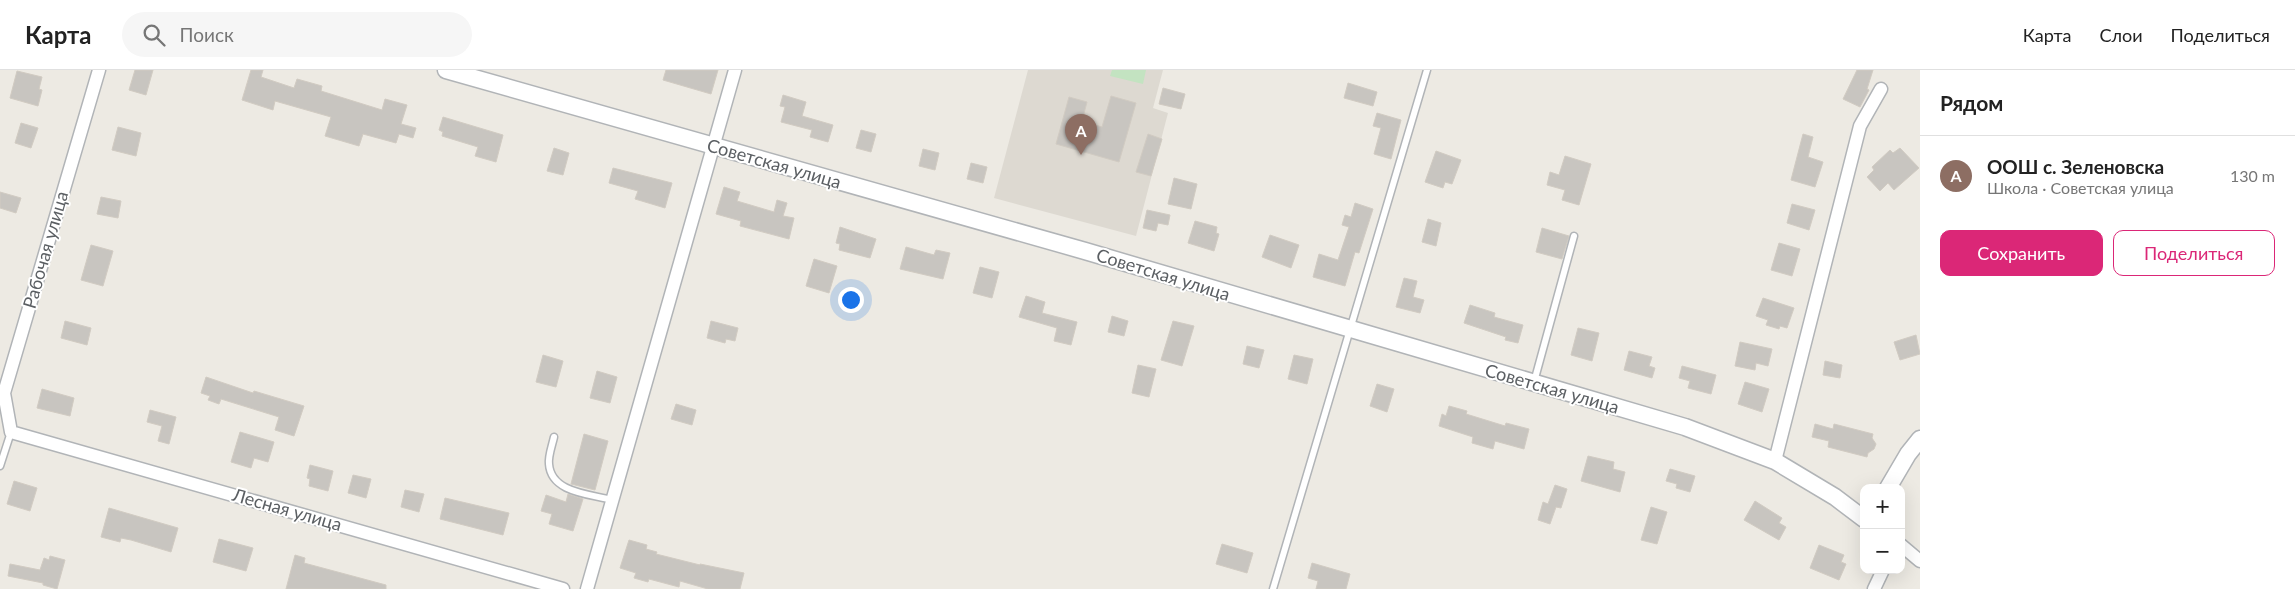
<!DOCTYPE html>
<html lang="ru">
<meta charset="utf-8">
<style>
:root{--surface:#fff;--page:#f6f6f6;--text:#222;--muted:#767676;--line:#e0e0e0;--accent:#db2777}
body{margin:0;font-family:Lato,sans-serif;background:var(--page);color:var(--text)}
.controls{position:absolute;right:15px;bottom:15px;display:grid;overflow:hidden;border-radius:10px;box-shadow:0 5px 20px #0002}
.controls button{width:45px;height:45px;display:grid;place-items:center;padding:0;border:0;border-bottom:1px solid var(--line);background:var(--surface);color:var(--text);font:25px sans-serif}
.you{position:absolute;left:850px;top:229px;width:18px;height:18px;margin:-12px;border:4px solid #fff;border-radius:50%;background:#1a73e8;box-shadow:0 0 0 8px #1a73e833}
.badge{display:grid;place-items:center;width:32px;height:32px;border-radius:50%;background:var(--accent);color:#fff;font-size:16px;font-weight:700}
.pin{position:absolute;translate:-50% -41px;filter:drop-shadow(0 1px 2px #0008)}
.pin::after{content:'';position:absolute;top:26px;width:18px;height:15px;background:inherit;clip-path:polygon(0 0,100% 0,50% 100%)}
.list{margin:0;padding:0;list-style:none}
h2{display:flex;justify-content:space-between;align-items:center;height:65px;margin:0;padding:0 20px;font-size:21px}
h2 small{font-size:16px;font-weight:400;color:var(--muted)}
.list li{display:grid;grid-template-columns:32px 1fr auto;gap:15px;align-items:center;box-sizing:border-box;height:80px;padding:0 20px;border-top:1px solid var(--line)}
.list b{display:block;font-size:19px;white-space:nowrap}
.list p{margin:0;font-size:16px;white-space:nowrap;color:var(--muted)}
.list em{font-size:16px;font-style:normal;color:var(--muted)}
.actions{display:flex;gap:10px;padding:15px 20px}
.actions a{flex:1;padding:11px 0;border:1px solid var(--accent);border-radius:10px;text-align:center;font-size:18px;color:var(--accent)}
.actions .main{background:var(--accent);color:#fff}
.icon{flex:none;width:28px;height:28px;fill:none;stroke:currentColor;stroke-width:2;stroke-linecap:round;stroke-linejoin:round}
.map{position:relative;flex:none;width:1920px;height:519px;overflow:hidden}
header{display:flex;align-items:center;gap:30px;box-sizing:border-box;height:70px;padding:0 25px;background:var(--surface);border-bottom:1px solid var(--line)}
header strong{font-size:24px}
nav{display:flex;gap:28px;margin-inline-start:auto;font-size:18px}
.search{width:350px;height:45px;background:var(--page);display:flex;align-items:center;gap:12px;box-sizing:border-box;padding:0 18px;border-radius:28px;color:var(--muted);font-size:19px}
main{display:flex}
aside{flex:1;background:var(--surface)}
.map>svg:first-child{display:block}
.education{fill:#ddd9d1}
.green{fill:#c3e3c1}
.building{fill:#c8c5c0;stroke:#d1cbc2}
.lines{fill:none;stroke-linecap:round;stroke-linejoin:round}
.service-casing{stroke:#b1b4b7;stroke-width:9}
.minor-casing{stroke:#b1b4b7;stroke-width:15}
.tertiary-casing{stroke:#b1b4b7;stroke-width:19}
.service{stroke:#fff;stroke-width:6}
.minor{stroke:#fff;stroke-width:12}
.tertiary{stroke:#fff;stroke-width:16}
.labels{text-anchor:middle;stroke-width:4;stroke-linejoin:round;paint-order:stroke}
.street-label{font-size:18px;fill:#5b5f63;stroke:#fff}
</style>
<header>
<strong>Карта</strong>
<div class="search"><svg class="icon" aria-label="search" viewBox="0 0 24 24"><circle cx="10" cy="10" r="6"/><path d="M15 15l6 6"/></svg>Поиск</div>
<nav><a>Карта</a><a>Слои</a><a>Поделиться</a></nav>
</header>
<main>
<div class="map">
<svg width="1920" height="519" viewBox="0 0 1920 519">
<rect width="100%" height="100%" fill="#edeae3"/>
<polygon class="education" points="1028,0 1163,0 1153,38 1168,43 1136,166 994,128"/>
<polygon class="green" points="1112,0 1146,0 1143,14 1110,6"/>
<g class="building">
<polygon points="135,0 153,0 146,25 129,20"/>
<polygon points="251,0 263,0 261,7 294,18 297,9 322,16 321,21 382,40 385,29 407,35 401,54 416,58 413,68 399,64 396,73 363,64 359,76 325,66 331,47 275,31 273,40 242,30"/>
<polygon points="666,0 718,0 711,24 663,10"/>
<polygon points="1857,0 1873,0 1867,19 1869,20 1860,37 1843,29"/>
<polygon points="17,1 42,7 39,19 42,20 38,36 10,28"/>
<polygon points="1348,13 1377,22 1373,36 1344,28"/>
<polygon points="1163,18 1185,24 1181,39 1159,34"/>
<polygon points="783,25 806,32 802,46 833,55 828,72 810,67 812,60 781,52 785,37 780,36"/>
<polygon points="1111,26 1136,33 1119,92 1056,74 1069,27 1087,32 1082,51 1102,57"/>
<polygon points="1377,43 1401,50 1391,89 1374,84 1381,58 1373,56"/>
<polygon points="443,47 503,65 496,92 475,86 478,77 442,66 443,62 439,60"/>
<polygon points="21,53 38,58 31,78 15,73"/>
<polygon points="118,57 141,63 136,86 112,80"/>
<polygon points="861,60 876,64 871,82 856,78"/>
<polygon points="1148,64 1162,69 1151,106 1136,102"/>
<polygon points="1803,64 1813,67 1808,87 1823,92 1815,117 1791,110"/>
<polygon points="554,78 569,83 563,105 547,101"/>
<polygon points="1900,78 1919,98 1894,120 1888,113 1880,121 1867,107 1874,100 1872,97 1890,80 1893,83"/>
<polygon points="923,79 939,83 935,100 919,96"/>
<polygon points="1436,81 1461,90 1452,114 1445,112 1443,118 1425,112"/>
<polygon points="1565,86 1591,94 1579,135 1562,130 1565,120 1547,115 1550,102 1559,105"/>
<polygon points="971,93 987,97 983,113 967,109"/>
<polygon points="613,98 672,113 665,138 635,129 638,121 609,113"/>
<polygon points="1174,108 1197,114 1191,139 1168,134"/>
<polygon points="724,117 740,122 737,131 774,142 777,130 787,133 783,146 794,148 789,169 740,156 741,151 716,144"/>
<polygon points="0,122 21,128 16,143 0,138"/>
<polygon points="101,127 121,131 118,148 97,144"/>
<polygon points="1355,133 1373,139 1359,183 1355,182 1345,216 1313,207 1319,184 1338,190 1349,157 1342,155 1345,145 1351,147"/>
<polygon points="1792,134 1815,140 1809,160 1787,153"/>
<polygon points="1147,140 1170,145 1168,155 1158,153 1156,161 1143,158"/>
<polygon points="1428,149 1441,153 1436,176 1422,172"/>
<polygon points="1195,151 1217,157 1216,163 1219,164 1214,181 1188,173"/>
<polygon points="840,157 876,169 870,188 839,180 840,174 836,173"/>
<polygon points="1542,158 1569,166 1562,189 1536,182"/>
<polygon points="1270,165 1299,175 1291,198 1262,187"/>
<polygon points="1779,173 1800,179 1792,206 1771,200"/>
<polygon points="91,175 113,181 103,216 81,210"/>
<polygon points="906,177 934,185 936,180 950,183 943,209 900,199"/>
<polygon points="814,189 837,196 829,223 806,216"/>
<polygon points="980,197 999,202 992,228 973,223"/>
<polygon points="1404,208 1417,211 1413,227 1424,230 1420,243 1396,237"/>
<polygon points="1026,226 1045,232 1042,243 1077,252 1071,275 1054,271 1057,258 1019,247"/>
<polygon points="1763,228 1794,238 1787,258 1780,256 1779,259 1766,255 1768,250 1756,246"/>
<polygon points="1470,235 1495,243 1494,247 1523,255 1518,273 1505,270 1506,267 1464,253"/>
<polygon points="1112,246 1128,251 1124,266 1108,262"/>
<polygon points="65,251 91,258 87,275 61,268"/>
<polygon points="711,251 738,258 735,271 726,269 725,273 707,268"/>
<polygon points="1173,251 1194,256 1182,296 1161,290"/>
<polygon points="1578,258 1599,263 1592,291 1571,285"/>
<polygon points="1916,265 1920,284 1900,290 1894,272"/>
<polygon points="1740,272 1772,279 1768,296 1756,293 1755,300 1735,296"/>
<polygon points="1247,276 1264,280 1259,298 1243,294"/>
<polygon points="1629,281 1652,287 1649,296 1655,298 1652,308 1624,300"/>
<polygon points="543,285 563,291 556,317 536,312"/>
<polygon points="1294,285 1313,289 1307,314 1288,309"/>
<polygon points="1825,291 1842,295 1840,308 1823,305"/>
<polygon points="1138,295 1156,299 1149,327 1132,323"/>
<polygon points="1682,296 1716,305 1711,324 1688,318 1690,311 1679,308"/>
<polygon points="597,301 617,307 610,333 590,328"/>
<polygon points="206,307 253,323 254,321 304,336 294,366 275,360 279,347 221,329 219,334 208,330 210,326 201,323"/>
<polygon points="1745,312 1769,319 1762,342 1738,334"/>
<polygon points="1377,314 1394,319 1387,342 1370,336"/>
<polygon points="42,319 74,328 70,346 37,338"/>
<polygon points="676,334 696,340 692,355 671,349"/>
<polygon points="1449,336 1467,341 1466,344 1505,356 1506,353 1529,359 1524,379 1495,371 1493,379 1472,373 1473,367 1439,356 1442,344 1446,346"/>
<polygon points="150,340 176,347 169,374 158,371 162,356 147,352"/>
<polygon points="1815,354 1833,359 1834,354 1873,364 1872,368 1876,374 1874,379 1868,383 1867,387 1828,377 1829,371 1812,367"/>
<polygon points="240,362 274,372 268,392 254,388 251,398 231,392"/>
<polygon points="584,364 608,371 595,420 571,414"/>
<polygon points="1588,386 1614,392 1613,399 1625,402 1620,422 1581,411"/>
<polygon points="310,395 333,401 328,421 309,416 310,409 307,408"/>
<polygon points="1670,399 1695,406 1690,422 1676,418 1677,414 1666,411"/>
<polygon points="353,405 371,409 366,428 348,423"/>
<polygon points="14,411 37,418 30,441 7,434"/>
<polygon points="1555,415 1567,419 1561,438 1556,437 1550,454 1538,450 1543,432 1548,434"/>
<polygon points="405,420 424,424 419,442 401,437"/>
<polygon points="568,424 583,429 573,461 549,454 552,444 541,441 546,425 566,432"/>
<polygon points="445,428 509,443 503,465 440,449"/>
<polygon points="1755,431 1782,448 1779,453 1786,457 1779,470 1744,450"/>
<polygon points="1651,437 1667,442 1657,474 1641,470"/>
<polygon points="109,438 178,458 171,482 131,470 121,468 120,472 101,467"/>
<polygon points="219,469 253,478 246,501 213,492"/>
<polygon points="629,470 647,475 646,479 657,482 656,484 700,495 700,494 744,503 740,519 708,519 680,511 679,517 649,509 648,512 634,508 636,503 620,498"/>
<polygon points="1222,474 1253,483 1247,503 1216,494"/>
<polygon points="1819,475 1844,485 1841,492 1846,494 1839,510 1810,498"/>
<polygon points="295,485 305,488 304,493 386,515 386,519 286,519"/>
<polygon points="50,486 65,490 57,519 43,515 43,513 8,506 10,494 40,500 44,488 49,490"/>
<polygon points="1312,493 1350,504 1346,519 1316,519 1318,511 1308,508"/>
</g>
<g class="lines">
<g class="service-casing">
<g id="service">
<polyline points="1534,312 1574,166"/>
<path d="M554 367C552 376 548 386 549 394 551 423 590 424 612 430"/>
<polyline points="0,396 11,362"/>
<polyline points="1273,519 1427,0"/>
</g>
</g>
<g class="minor-casing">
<g id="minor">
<polyline points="99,0 4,323 11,362 563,519"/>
<polyline points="1775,391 1860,56 1881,19"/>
<polyline points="1901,475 1920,491"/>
<polyline points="587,519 735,0"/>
<polyline points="1874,519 1883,500"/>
</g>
</g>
<g class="tertiary-casing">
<g id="tertiary">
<polyline points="446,0 1085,181 1685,357 1775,391 1835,427 1864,449"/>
<polyline points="1888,418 1908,384 1920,369"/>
</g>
</g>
<use href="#service" class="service"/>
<use href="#minor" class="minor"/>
<use href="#tertiary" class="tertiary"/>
</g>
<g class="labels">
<g class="street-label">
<text transform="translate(774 94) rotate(16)" y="6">Советская улица</text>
<text transform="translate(46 180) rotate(-74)" y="6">Рабочая улица</text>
<text transform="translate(1163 205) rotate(17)" y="6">Советская улица</text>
<text transform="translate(1552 319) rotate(16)" y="6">Советская улица</text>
<text transform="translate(287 440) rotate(16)" y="6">Лесная улица</text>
</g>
</g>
</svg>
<div class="controls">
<button>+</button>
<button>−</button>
</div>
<div class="you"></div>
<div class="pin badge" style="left:1081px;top:85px;background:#8d6e63">A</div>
</div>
<aside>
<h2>Рядом<small></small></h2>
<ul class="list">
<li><span class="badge" style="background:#8d6e63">A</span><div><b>ООШ с. Зеленовска</b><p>Школа · Советская улица</p></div><em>130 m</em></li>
</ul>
<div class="actions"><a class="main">Сохранить</a><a>Поделиться</a></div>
</aside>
</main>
